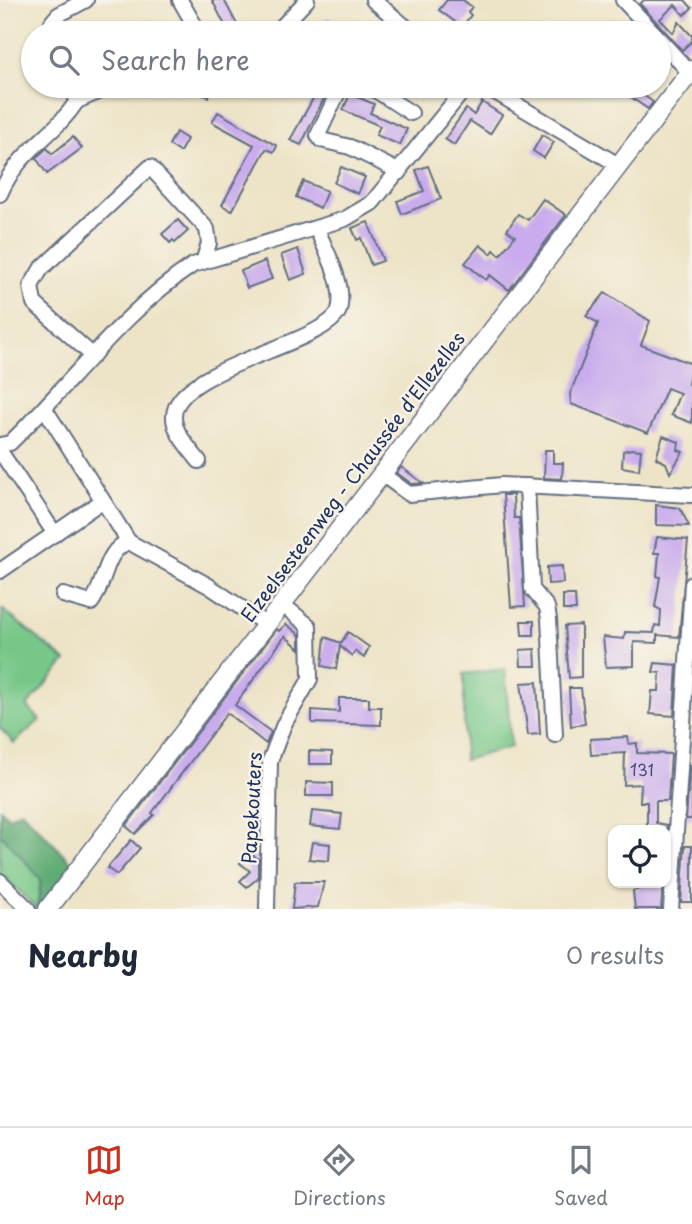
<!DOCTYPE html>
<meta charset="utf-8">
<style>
:root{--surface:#fff;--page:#f6f6f7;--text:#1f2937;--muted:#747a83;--line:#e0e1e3;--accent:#c8321e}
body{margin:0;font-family:"Playpen Sans",sans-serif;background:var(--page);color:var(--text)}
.controls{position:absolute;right:21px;bottom:21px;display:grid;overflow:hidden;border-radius:14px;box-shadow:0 2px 5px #0004}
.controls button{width:63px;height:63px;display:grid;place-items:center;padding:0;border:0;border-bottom:2px solid var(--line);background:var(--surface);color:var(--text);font:35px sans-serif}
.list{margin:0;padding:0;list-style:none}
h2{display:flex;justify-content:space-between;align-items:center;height:91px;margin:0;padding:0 28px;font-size:30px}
h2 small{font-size:23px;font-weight:400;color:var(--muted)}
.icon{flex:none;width:38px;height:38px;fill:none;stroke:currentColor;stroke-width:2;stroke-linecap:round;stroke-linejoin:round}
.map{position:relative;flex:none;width:692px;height:909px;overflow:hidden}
.search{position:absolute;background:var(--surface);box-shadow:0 2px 5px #0004;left:21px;right:21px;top:21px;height:77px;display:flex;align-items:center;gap:18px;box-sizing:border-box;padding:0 24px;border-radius:38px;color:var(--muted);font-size:26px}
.sheet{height:217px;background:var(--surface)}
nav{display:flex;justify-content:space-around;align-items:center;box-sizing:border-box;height:98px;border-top:2px solid var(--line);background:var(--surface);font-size:19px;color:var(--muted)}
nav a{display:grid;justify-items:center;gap:4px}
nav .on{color:var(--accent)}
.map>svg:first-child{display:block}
.green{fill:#77c788;stroke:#497b73;stroke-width:2}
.forest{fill:#61ac74;stroke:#3e6e69;stroke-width:2}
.building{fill:#c9aced}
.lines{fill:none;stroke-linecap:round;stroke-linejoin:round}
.minor-casing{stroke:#646e83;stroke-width:18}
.major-casing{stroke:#646e83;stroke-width:21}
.minor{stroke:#fff;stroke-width:14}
.major{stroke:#fff;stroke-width:18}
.labels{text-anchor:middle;stroke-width:5;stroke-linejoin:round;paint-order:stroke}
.number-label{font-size:16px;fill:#464e82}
.street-label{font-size:19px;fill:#1b2f5e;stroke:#f7f3e8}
</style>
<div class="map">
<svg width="692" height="909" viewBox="0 0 692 909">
<rect width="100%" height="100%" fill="#f7f3e8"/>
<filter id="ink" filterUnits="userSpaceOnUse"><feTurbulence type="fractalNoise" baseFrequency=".0143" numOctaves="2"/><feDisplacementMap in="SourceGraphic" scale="14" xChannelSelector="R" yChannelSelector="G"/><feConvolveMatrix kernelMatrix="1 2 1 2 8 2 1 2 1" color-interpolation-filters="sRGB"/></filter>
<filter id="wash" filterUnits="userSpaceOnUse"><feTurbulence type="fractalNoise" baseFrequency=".00686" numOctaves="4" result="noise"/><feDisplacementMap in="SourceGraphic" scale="28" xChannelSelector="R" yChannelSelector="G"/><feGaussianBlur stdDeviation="1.57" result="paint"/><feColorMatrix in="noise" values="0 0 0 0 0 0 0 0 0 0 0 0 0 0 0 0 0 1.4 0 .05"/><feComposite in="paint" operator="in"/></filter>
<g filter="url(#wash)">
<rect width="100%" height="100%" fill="#ede4c7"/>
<g class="green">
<polygon points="2,609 66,661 27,706 40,720 14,743 0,728"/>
<polygon points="505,669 511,747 464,760 464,674"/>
<polygon points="0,833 41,879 37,909 0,873"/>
</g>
<polygon class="forest" points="0,809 9,817 21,810 72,863 38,909 41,879 0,833"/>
<g id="blocks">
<g class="building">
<polygon points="212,0 224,0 240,30 229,33"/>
<polygon points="447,0 463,0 472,7 468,12 471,15 462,27 439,10"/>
<polygon points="644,0 685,0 692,8 684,15 675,5 660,19 673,33 679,22 692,36 692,41 682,50 640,4"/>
<polygon points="327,17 343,29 346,24 358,33 325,33 318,28"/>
<polygon points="186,86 214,86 208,97"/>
<polygon points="320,86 330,86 301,145 290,140"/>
<polygon points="628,86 636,86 636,90 653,102 648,109 623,92"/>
<polygon points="350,94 374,104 370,113 407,129 400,145 376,135 380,126 343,110"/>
<polygon points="482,102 502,115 490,134 470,121 454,145 445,139 466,109 474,115"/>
<polygon points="218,112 277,146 274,152 266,149 232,211 222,205 254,145 212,122"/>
<polygon points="176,132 187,139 180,152 169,145"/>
<polygon points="542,135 554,142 544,158 533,151"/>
<polygon points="73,137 82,148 47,174 36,158 47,148 52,154"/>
<polygon points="428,166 441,199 402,214 397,201 424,191 416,170"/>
<polygon points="341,167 365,177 358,194 334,183"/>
<polygon points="303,181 327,191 320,208 296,197"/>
<polygon points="543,199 566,215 509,290 490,275 486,280 465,263 480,245 491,254 494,250 500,255 515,236 507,230 518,214 528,220"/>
<polygon points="178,220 188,231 175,243 173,240 170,243 162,234"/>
<polygon points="368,222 383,261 371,265 361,238 357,240 352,228"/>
<polygon points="298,249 306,274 290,280 281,255"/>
<polygon points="265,261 272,279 247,288 241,271"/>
<polygon points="605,293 650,321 641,345 692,364 688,384 692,386 692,423 671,415 680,393 667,388 648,433 571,404 570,394 598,323 586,316"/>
<polygon points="663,436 679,442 678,450 683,452 670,473 666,463 656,458"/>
<polygon points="631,449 641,450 639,470 622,467 623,451"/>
<polygon points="545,450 553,450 553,463 563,463 562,479 544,478"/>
<polygon points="401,467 423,483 412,484 397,473"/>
<polygon points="503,495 513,495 514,518 519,518 525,606 511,607"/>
<polygon points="656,505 680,508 689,526 656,525"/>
<polygon points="657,537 688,540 679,637 657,635 657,643 634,642 634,666 606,667 603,637 624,639 625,632 654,633 655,625 660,626 661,610 655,607 660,577 657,576 659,553 654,553"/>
<polygon points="562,566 563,583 548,584 547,567"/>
<polygon points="563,595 575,595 576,610 563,610"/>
<polygon points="521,621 534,621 534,635 522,635"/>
<polygon points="286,624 300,635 300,649 285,636 235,705 271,732 266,744 227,713 152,813 154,815 135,834 126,826 277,629 279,631"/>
<polygon points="581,625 581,677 569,678 565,626"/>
<polygon points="348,632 369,647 364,658 355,651 352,656 340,646 336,669 322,666 325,637 341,643"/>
<polygon points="535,649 536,666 521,666 520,650"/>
<polygon points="655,663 677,665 674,716 650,714 652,691 659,691 660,673 653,672"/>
<polygon points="537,682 540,734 528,735 521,683"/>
<polygon points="569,688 581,688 585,724 571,726"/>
<polygon points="339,698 369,698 369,707 381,707 381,725 312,723 312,710 339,712"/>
<polygon points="628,737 629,744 637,743 637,753 671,754 668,801 656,801 656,823 667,825 666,830 647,830 647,802 640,802 641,784 624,785 625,753 591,755 590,739"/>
<polygon points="309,751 332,752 332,764 309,764"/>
<polygon points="690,766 692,766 692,819 686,819"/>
<polygon points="306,782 333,783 333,796 306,796"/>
<polygon points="312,811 342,814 340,829 310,826"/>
<polygon points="131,840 140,848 117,875 107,868"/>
<polygon points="312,842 330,844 329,861 309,859"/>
<polygon points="685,846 692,846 692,902 681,902"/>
<polygon points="249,852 258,859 258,878 247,887 240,881 250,871 240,863"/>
<polygon points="295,882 324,882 318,907 292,909"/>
<polygon points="639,883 663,883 661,909 635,909 633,891 639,889"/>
</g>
</g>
</g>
<g filter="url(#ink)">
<use href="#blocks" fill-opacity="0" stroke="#646e83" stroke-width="2"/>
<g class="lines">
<g class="minor-casing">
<g id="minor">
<polyline points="180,0 199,33"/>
<polyline points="373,0 413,33"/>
<polyline points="623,0 654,33"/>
<polyline points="52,33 52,22 58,15 86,0"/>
<polyline points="276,33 307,0"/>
<polyline points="659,39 690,73"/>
<polyline points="341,86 318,135 321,140 350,147 400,172"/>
<polyline points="369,86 411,113"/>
<polyline points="485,86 620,166"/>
<polyline points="77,101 112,86"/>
<path d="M0 194C19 149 54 137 77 101L73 86"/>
<polyline points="93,356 34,303 31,286 41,269 150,167 207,229 209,243 204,259"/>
<polyline points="45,409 129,542 209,586 267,625"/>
<path d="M0 445 10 443C70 385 123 311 193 265L345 219 372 203 467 86"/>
<polyline points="0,451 55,534"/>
<path d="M199 461C190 449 173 432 174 416 175 367 328 344 339 310 346 285 326 252 317 229"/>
<polyline points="382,474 409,494 502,485 692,495"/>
<polyline points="527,486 532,589 547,607 549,619 555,735"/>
<polyline points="0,571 102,501"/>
<path d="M63 595 91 603C106 585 104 549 129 542"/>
<polyline points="0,881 28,909"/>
<polyline points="267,909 270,761 284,724 310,679 309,626 283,605"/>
<polyline points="671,909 692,584"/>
</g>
</g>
<g class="major-casing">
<polyline id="major" points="48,909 692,70"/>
</g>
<use href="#minor" class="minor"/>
<use href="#major" class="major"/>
</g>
</g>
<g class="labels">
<g class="number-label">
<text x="642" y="776">131</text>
</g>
<g class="street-label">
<text transform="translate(353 477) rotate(-53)" y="7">Elzeelsesteenweg - Chaussée d'Ellezelles</text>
<text transform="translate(252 808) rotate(-87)" y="7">Papekouters</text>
</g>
</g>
</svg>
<div class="controls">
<button><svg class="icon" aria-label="locate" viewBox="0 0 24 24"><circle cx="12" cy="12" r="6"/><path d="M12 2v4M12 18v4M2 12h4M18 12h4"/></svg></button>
</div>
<div class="search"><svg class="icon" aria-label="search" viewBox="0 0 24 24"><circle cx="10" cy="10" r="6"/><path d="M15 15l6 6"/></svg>Search here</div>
</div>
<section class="sheet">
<h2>Nearby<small>0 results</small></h2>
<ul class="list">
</ul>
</section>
<nav>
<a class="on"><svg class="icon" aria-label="map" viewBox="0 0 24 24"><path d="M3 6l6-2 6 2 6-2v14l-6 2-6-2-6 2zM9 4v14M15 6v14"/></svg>Map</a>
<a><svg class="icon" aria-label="directions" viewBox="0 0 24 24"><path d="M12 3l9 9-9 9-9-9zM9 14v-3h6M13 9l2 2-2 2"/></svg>Directions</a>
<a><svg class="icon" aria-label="saved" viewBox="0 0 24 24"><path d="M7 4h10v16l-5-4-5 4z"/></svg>Saved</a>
</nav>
